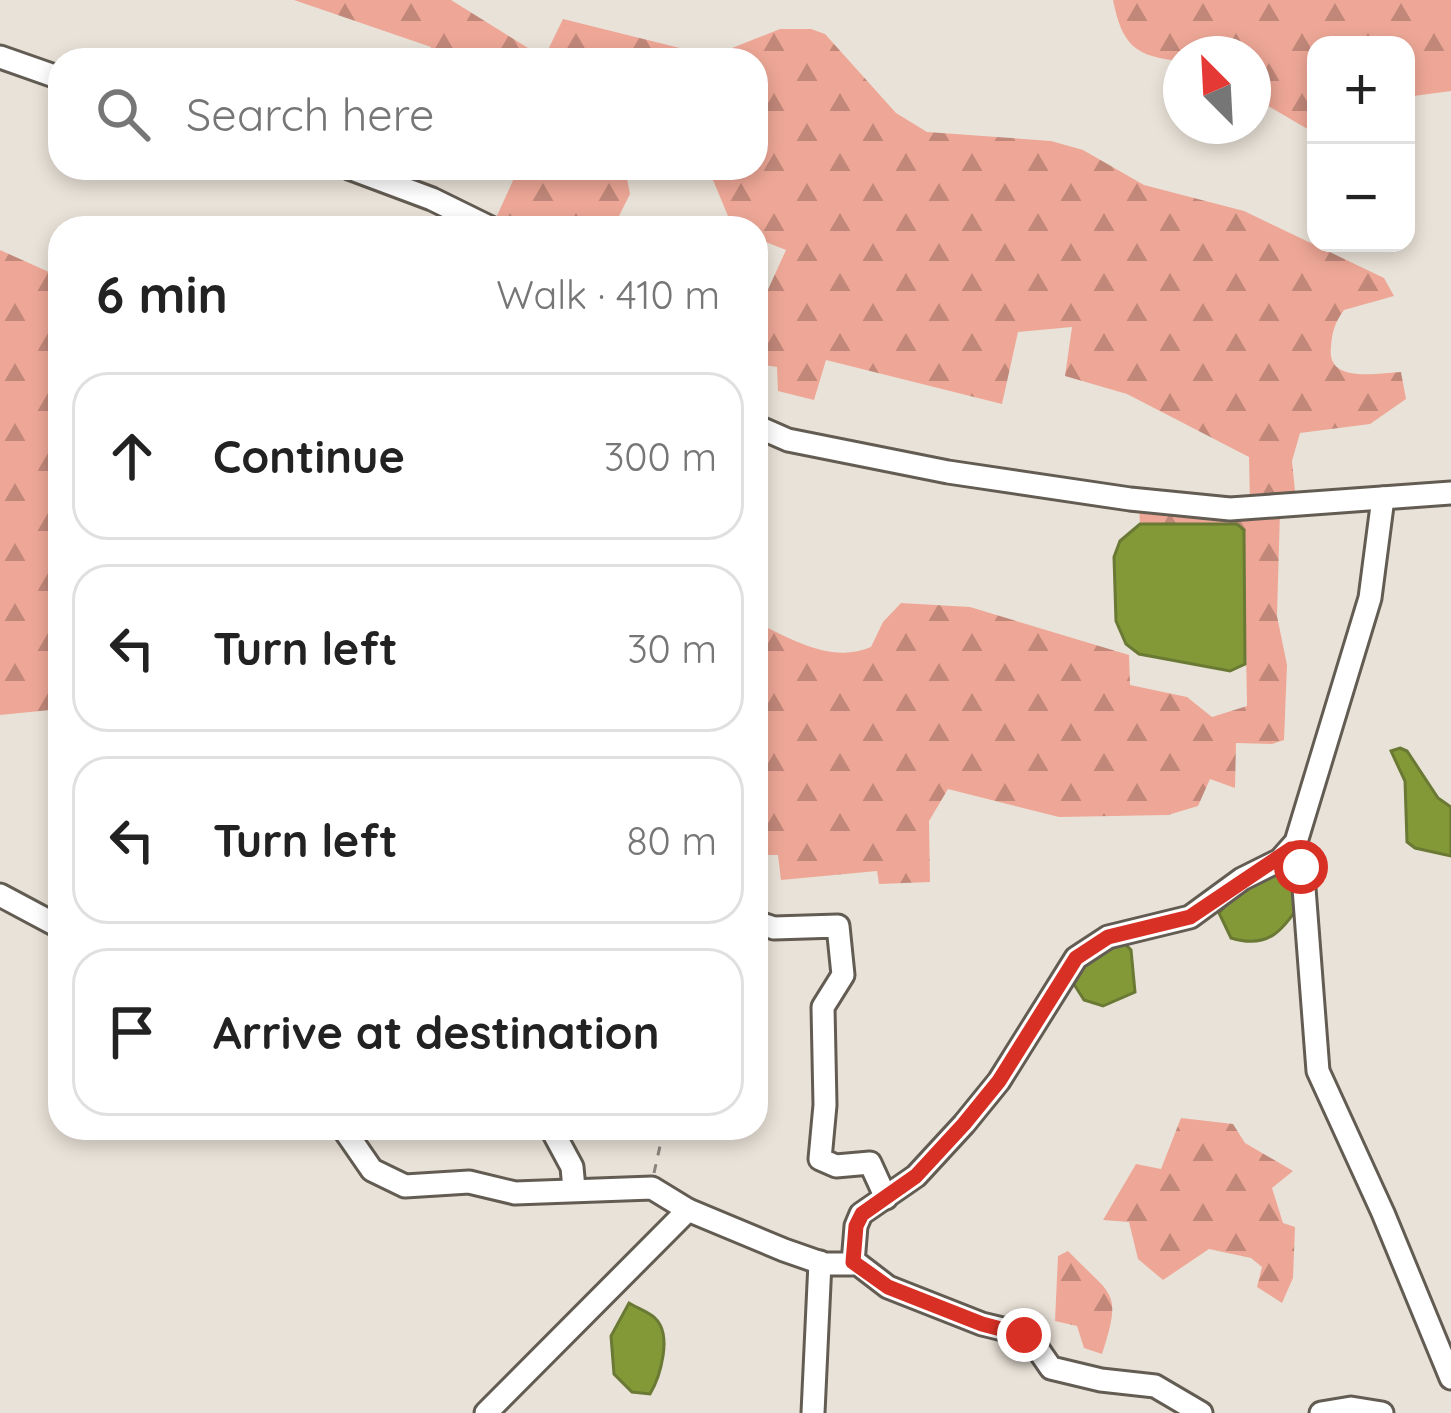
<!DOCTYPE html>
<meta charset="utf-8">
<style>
:root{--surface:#fff;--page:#f2f2f2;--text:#222;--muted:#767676;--line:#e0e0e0}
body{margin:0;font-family:Quicksand,sans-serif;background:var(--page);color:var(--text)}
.controls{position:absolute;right:36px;top:36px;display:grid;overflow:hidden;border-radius:24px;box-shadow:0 6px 18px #0003}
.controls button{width:108px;height:108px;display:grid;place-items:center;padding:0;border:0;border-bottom:3px solid var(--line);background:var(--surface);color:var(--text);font:60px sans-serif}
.compass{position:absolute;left:1163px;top:36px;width:108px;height:108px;border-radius:50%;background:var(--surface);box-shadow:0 6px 18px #0003;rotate:336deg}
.stop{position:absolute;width:36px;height:36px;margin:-27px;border:9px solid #d93025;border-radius:50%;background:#fff}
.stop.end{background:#d93025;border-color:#fff;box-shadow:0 3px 12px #0008}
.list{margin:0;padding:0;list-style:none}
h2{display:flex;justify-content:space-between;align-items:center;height:156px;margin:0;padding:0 48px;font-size:51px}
h2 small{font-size:39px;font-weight:400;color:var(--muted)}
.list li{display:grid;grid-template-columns:78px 1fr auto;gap:36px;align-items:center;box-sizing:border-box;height:168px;margin:0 24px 24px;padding:0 24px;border:3px solid var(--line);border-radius:36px}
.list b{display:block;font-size:45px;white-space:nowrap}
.list em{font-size:39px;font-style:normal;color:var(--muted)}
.icon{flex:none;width:66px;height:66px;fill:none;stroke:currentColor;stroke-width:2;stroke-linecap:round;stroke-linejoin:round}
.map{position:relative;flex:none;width:1451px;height:1413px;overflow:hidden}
.search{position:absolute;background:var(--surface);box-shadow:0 6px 18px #0003;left:48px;top:48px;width:720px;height:132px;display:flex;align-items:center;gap:30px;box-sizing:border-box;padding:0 42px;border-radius:36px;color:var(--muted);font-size:45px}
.panel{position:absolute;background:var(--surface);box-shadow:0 6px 18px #0003;left:48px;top:216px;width:720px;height:924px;border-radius:36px}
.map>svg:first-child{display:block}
.forest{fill:url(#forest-firs)}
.water{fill:#839937;stroke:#6a7933;stroke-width:3}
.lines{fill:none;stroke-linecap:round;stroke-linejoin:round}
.minor-casing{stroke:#625c53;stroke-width:27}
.path{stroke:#88847d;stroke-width:3;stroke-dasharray:9 9;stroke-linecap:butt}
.minor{stroke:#fff;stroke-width:21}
.route{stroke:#d93025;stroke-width:15}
</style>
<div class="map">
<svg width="1451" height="1413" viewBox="0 0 1451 1413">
<defs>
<pattern id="forest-firs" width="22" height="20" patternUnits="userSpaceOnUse" patternTransform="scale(3)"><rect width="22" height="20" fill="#eea796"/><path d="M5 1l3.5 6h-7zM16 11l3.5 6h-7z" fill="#c1887a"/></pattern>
</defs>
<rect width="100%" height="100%" fill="#e9e2d8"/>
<g class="forest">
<path d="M294 0H451L544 58 563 19 712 56 780 29H811L825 34 896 113 927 132 1051 141 1083 150 1144 185 1244 211 1384 278 1394 296 1344 310C1335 322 1332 332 1331 347 1326 384 1377 373 1401 372L1406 399 1370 424 1300 433 1292 461 1296 501 1250 504 1249 457 1127 394 1065 376 1072 327 1018 332 1002 404 826 360 814 400 778 391 777 367 756 364V316L786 250 756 238V228H733L708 168H756V60H429L431 47Z"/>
<path d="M1113 0H1451V91L1406 97V45H1316V134L1253 97V54H1181V61C1135 57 1122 45 1113 0Z"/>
<polygon points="505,168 625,168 630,194 613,228 507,228 495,220 516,174"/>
<polygon points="0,250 60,277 60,709 0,715"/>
<path d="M1139 506 1280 512 1277 616 1287 665 1284 740 1272 744 1236 743 1235 788 1210 779 1198 806 1168 815 1059 817 948 789 929 821 930 882 879 884 877 871 781 880 778 855H756V622C791 639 832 664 871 647L883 622 901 603 970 607 1129 655 1130 685 1187 697 1212 717 1247 706 1244 530 1237 524H1140Z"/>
<polygon points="1181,1118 1233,1124 1245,1143 1293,1171 1272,1188 1283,1223 1295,1227 1293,1278 1282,1303 1257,1287 1262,1267 1251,1258 1209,1249 1163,1280 1138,1259 1129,1222 1103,1220 1136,1164 1161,1169"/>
<path d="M1068 1251C1112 1297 1123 1289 1102 1354L1084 1348 1077 1326 1055 1321 1058 1256Z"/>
</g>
<g class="water">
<polygon points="1140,524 1237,524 1244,530 1245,664 1230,671 1139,654 1126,644 1116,621 1114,557 1120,541"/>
<polygon points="1400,748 1407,751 1438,798 1451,807 1451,856 1415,848 1407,842 1405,781 1391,751"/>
<path d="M1282 869 1294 875 1300 904C1282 932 1267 949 1231 938L1219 913 1243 887Z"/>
<polygon points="1123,942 1131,950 1135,992 1103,1006 1084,1000 1070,978 1091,954"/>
<path d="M629 1303C637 1308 649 1312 655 1318 673 1335 660 1377 650 1394L632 1392 614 1374 611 1336Z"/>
</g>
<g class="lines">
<g class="minor-casing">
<g id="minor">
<polyline points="0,57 60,78"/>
<polyline points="349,168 432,199 491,228"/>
<polyline points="756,426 788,440 948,472 1130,499 1230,509 1451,493"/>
<polyline points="1291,849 1303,875 1318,1071 1383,1213 1451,1378"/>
<polyline points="0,895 60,927"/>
<polyline points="756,922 774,928 838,926 843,975 823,1007 825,1105 820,1159 836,1166 870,1163 886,1198"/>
<polyline points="343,1128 372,1170 405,1186 469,1182 515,1193 652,1188 688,1210 784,1250 824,1264 858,1264 888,1287 982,1324 1019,1333 1033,1342 1051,1368 1101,1380 1155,1386 1201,1413"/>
<polyline points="551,1128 572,1167 574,1189"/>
<polyline points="853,1263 856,1226 861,1214 916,1176 964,1124 999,1081 1076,958 1108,937 1190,917 1242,879 1280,860 1296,842 1370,598 1383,498"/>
<polyline points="486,1413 688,1210"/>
<polyline points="813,1413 820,1262"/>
<polyline points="1321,1413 1351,1408 1382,1413"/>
</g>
</g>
<polyline class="path" points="654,1173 664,1128"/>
<use href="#minor" class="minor"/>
</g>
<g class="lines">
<polyline class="route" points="1024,1335 982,1324 888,1287 853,1262 856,1226 862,1214 916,1176 964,1124 999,1081 1076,958 1108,937 1190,917 1291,849 1301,867"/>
</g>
</svg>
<div class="controls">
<button>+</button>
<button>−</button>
</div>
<svg class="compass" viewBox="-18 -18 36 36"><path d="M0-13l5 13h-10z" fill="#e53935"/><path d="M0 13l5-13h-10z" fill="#767676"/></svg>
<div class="stop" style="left:1301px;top:867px"></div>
<div class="stop end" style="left:1024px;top:1335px"></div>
<div class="search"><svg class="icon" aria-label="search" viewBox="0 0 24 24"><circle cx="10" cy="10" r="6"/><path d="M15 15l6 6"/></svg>Search here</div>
<section class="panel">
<h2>6 min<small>Walk · 410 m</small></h2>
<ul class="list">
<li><svg class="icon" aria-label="ahead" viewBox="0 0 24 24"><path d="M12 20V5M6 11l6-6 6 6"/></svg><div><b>Continue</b></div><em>300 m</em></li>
<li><svg class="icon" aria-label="left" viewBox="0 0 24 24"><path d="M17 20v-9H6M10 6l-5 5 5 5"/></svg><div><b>Turn left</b></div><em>30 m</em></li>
<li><svg class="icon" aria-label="left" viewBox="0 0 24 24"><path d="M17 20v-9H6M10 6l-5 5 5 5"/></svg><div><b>Turn left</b></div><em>80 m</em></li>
<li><svg class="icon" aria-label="arrive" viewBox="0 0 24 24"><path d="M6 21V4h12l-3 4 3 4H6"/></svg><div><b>Arrive at destination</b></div></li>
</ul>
</section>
</div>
